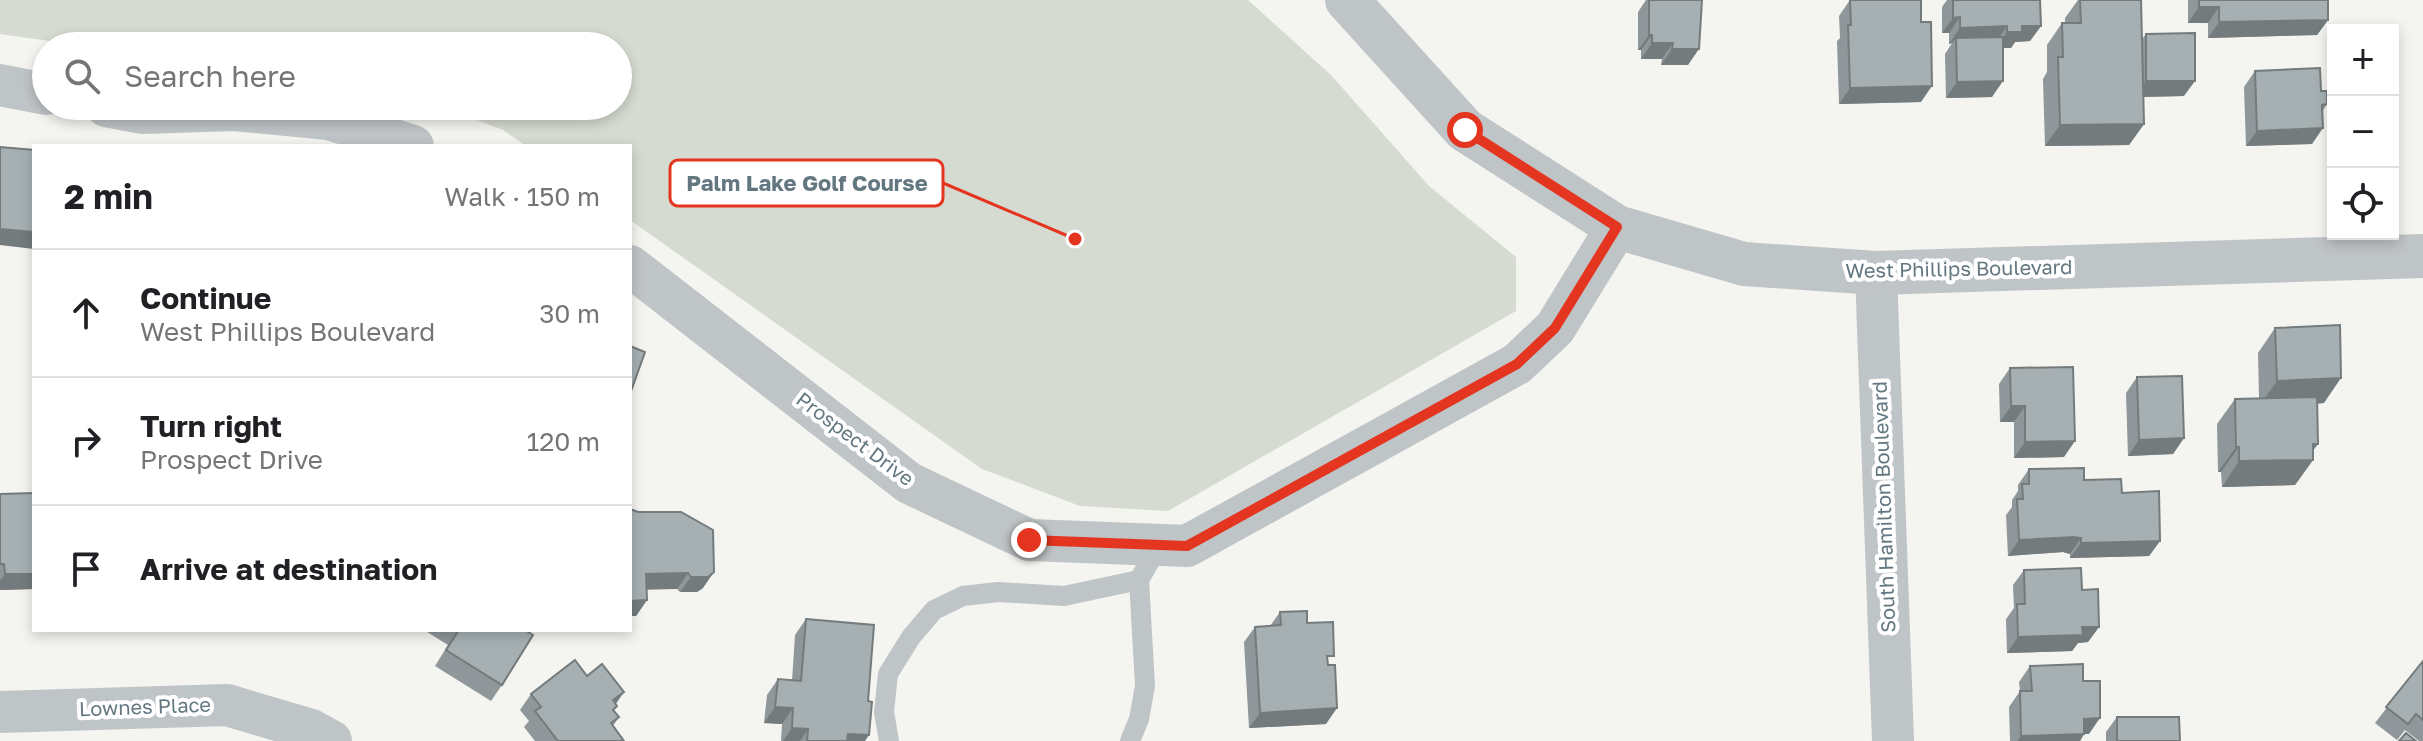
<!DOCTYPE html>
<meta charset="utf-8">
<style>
:root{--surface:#fff;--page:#f6f6f6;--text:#202124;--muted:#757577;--line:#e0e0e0}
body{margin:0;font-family:"Golos Text",sans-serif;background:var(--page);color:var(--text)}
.controls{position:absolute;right:24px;top:24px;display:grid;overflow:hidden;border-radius:0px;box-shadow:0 4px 12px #0003}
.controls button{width:72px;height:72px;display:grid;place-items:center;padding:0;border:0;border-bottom:2px solid var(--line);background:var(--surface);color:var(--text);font:40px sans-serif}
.stop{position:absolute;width:24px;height:24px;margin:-18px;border:6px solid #e43520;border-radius:50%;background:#fff}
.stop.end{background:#e43520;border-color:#fff;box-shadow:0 2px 8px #0008}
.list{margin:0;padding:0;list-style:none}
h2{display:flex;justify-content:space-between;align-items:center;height:104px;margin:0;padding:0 32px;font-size:34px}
h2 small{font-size:26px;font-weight:400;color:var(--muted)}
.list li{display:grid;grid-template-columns:52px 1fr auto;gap:24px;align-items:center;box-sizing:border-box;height:128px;padding:0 32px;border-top:2px solid var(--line)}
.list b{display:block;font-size:30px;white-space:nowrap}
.list p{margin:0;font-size:26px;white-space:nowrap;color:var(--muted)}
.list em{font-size:26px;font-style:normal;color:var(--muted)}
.icon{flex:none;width:44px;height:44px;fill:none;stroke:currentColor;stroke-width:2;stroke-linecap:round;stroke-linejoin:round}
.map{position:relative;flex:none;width:2423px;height:741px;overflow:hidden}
.search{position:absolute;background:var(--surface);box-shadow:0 4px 12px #0003;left:32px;top:32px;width:600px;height:88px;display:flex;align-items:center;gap:20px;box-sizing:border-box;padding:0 28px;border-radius:44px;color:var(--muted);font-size:30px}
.panel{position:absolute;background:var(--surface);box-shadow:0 4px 12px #0003;left:32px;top:144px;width:600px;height:488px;border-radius:0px}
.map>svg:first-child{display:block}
.green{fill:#d6dbd1}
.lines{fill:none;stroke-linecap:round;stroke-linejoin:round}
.service{stroke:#bfc4c6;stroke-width:20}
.minor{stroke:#bfc4c6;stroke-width:42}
.tertiary{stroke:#bfc4c6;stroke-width:44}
.wall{fill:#8f979a}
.shaded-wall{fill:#747b7d}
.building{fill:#a6b0b3;stroke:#747b7d;stroke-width:2}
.route{stroke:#e43520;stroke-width:10}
.labels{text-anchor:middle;stroke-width:8;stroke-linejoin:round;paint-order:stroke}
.street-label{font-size:20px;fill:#637781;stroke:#fff}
.leader{fill:none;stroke:#e43520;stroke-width:3}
.callout-dot{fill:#e43520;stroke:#fff;stroke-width:3}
.callout{fill:#fff;stroke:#e43520;stroke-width:3}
.callout-label{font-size:22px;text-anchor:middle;font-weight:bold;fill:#637781}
</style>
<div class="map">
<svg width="2423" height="741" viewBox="0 0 2423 741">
<rect width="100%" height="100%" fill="#f4f4f0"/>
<polygon class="green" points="0,0 1248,0 1331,75 1429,186 1516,257 1516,311 1168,511 1080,506 982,469 630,220 630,146 526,146 503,130 441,106 618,106 618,46 84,46 0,34"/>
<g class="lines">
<g class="service">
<polyline points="889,741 884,712 888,674 911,637 934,610 963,596 998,592 1064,596 1139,580"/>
<polyline points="1130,741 1139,719 1145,686 1139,580 1159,545"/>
</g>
<g class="minor">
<polyline points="0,85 46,94"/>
<polyline points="106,106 143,113 234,110 329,119 413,146"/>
<polyline points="630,266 909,483 1029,540 1187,546 1517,364 1555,328 1617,227"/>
<polyline points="1876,273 1893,741"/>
<polyline points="0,712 227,705 311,730 331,741"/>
</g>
<polyline class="tertiary" points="1347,0 1465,130 1617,227 1744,264 1876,273 2423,256"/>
</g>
<g class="wall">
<polygon points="1646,0 1702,0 1688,65 1661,65 1662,59 1641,59 1641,50 1638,50 1638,12"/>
<polygon points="1850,0 1921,102 1839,104 1837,41 1840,38 1839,16"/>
<polygon points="1947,0 2040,0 2041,26 2030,41 2015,42 2011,48 2003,48 1992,97 1946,98 1945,54 1952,43 1949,44 1949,33 1942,33 1942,7"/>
<polygon points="2078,0 2141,0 2142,39 2146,34 2184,96 2143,97 2144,124 2129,145 2045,146 2043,79 2047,72 2047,45 2062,23 2065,23 2065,18"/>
<polygon points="2188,0 2328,0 2328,20 2317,35 2208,38 2208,23 2188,23"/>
<polygon points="2255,71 2321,91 2327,104 2322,112 2312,144 2246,146 2244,87"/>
<polygon points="2275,328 2324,403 2317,404 2313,460 2295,485 2222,487 2221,472 2218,472 2217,424 2235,399 2259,398 2258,353"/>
<polygon points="2010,368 2064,457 2014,458 2014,422 2000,422 1999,384"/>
<polygon points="2137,377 2184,438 2173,454 2128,456 2126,393"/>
<polygon points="2029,469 2084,480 2122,493 2160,541 2149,556 2070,558 2070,554 2063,552 2008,556 2006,515 2012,507 2012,500 2018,491 2018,485"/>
<polygon points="34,493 34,589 0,590 0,494"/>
<polygon points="630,509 703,588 697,592 680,592 677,589 647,589 647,600 636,616 630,616"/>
<polygon points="2024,570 2082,590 2099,627 2088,642 2078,643 2072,651 2007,653 2006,619 2014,608 2013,585"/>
<polygon points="1280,612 1307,623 1328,665 1326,724 1249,728 1244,642 1255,627 1270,626"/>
<polygon points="806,619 865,741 781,741 782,724 764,723 767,695 778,679 792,681 795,635"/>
<polygon points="424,630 525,630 502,685 491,701 435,666 448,645"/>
<polygon points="2423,661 2423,741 2419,741 2405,730 2397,740 2375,723"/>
<polygon points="2030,666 2083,681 2089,734 2084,734 2080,741 2010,741 2009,707 2020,691 2019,682"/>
<polygon points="587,676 616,704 614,711 619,717 613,726 624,741 535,741 524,727 529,721 520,710 531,694"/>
<polygon points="2117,717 2180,741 2106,741 2106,732"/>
</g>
<g class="shaded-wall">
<polygon points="2199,7 2219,7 2208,23 2188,23"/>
<polygon points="1960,17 1949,33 1942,33 1953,18"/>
<polygon points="2328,20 2317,35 2208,38 2219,22"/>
<polygon points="2007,26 1996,42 1956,38 1952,43 1949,44 1960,28"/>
<polygon points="2022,26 2041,26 2030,41 2015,42 2011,48 1996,48 2007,32"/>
<polygon points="1649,35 1652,35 1641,50 1638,50"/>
<polygon points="1652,43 1673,43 1662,59 1641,59"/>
<polygon points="1672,49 1699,49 1688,65 1661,65"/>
<polygon points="2003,81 1992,97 1946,98 1957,82"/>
<polygon points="2146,81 2195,81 2184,96 2135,97"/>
<polygon points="1932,86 1921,102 1839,104 1850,88"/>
<polygon points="2144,124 2129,145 2045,146 2060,125"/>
<polygon points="2323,128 2312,144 2246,146 2257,131"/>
<polygon points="0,229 34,232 34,249 0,245"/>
<polygon points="2341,378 2324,403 2259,406 2277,381"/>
<polygon points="2011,406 2025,406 2014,422 2000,422"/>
<polygon points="2184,438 2173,454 2128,456 2139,440"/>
<polygon points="2075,441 2064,457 2014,458 2025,442"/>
<polygon points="2313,444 2318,444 2306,460 2313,460 2295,485 2222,487 2239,461"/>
<polygon points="2236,447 2239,447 2221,472 2218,472"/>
<polygon points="2074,537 2081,538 2070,554 2063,552 2008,556 2019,540"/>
<polygon points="2160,541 2149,556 2070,558 2081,543"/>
<polygon points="714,572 703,588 697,592 680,592 691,577"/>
<polygon points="688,573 677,589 635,590 646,574"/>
<polygon points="5,574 34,574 34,589 0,590 0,581"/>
<polygon points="647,600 636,616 630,616 630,601"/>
<polygon points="2082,627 2099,627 2088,642 2078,643 2072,651 2007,653 2018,637"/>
<polygon points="624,692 613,708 613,700"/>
<polygon points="775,707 793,708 782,724 764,723"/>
<polygon points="1337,708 1326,724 1249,728 1260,713"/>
<polygon points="2100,718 2089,734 2073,734 2084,719"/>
<polygon points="792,728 808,729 800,741 783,741"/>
<polygon points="848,734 869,735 865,741 843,741"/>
<polygon points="2084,734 2080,741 2017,741 2021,736"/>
</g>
<g class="building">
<polygon points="1649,0 1702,0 1699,49 1672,49 1673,43 1652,43 1652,35 1649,35"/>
<polygon points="1850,0 1921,0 1921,22 1931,22 1932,86 1850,88 1848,25 1851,25"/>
<polygon points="1953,0 2040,0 2041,26 2022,26 2022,32 2007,32 2007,26 1960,28 1960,17 1953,18"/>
<polygon points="2080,0 2141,0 2144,124 2060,125 2058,57 2063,57 2062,23 2081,23"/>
<polygon points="2199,0 2328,0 2328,20 2219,22 2219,7 2199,7"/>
<polygon points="2195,33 2195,81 2146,81 2146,34"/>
<polygon points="2003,37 2003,81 1957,82 1956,38"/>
<polygon points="2320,68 2321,91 2327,91 2327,104 2322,105 2323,128 2257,131 2255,71"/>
<polygon points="0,147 34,150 34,232 0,229"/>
<polygon points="2340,325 2341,378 2277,381 2275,328"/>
<polygon points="630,346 645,352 630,394"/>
<polygon points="2073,367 2075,441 2025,442 2025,406 2011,406 2010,368"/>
<polygon points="2182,376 2184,438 2139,440 2137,377"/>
<polygon points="2317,397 2318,444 2313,444 2313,460 2239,461 2239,447 2236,447 2235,399"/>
<polygon points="2084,468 2084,480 2121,479 2122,493 2159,491 2160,541 2081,543 2081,538 2074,537 2019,540 2017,499 2023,499 2022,484 2029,484 2029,469"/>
<polygon points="34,493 34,574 5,574 4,564 0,564 0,494"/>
<polygon points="630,509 638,512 681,512 713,530 714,572 708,577 691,577 688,573 646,574 647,600 630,601"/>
<polygon points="2081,568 2082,590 2098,589 2099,627 2082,627 2083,635 2018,637 2017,604 2025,604 2024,570"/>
<polygon points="1307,611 1307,623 1333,622 1334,656 1327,656 1328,665 1335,665 1337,708 1260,713 1255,627 1281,625 1280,612"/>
<polygon points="806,619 874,625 868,701 872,702 869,735 848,734 847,741 807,741 808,729 792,728 793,708 775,707 778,679 801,681"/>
<polygon points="459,630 525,630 533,635 502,685 446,650"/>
<polygon points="575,660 587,676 602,664 624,692 613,700 617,706 613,710 619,717 611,723 624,741 558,741 535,711 541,707 531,694"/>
<polygon points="2423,661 2423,720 2416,714 2408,724 2386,707"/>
<polygon points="2083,664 2083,681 2100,681 2100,718 2084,719 2084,734 2021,736 2020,691 2032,691 2030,666"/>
<polygon points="2117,717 2179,717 2180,741 2117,741"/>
<polygon points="2406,733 2416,741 2399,741"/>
</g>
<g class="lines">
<polyline class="route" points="1029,540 1187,546 1517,364 1555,328 1617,227 1465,130"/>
</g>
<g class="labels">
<g class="street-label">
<text transform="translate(1959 269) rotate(-1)" y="7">West Phillips Boulevard</text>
<text transform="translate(855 439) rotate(37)" y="7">Prospect Drive</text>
<text transform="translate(1884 507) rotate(-92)" y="7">South Hamilton Boulevard</text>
<text transform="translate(145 707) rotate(-2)" y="7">Lownes Place</text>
</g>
</g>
<path class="leader" d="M1075 239L943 183"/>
<circle class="callout-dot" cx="1075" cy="239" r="8"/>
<rect class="callout" x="670" y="160" width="273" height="46" rx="8"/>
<g class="callout-label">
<text x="807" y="191">Palm Lake Golf Course</text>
</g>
</svg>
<div class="controls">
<button>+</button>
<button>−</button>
<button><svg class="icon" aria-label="locate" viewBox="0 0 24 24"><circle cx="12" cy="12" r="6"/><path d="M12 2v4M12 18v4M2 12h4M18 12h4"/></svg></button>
</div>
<div class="stop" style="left:1465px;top:130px"></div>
<div class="stop end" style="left:1029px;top:540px"></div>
<div class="search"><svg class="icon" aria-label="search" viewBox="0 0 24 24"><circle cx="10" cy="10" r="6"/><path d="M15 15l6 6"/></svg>Search here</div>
<section class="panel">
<h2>2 min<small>Walk · 150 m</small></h2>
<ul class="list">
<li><svg class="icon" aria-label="ahead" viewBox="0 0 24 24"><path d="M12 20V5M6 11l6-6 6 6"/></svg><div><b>Continue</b><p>West Phillips Boulevard</p></div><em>30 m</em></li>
<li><svg class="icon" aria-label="right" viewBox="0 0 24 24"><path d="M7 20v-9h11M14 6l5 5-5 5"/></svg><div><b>Turn right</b><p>Prospect Drive</p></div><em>120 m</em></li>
<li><svg class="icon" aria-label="arrive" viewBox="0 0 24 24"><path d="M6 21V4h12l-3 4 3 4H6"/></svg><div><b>Arrive at destination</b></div></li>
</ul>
</section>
</div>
